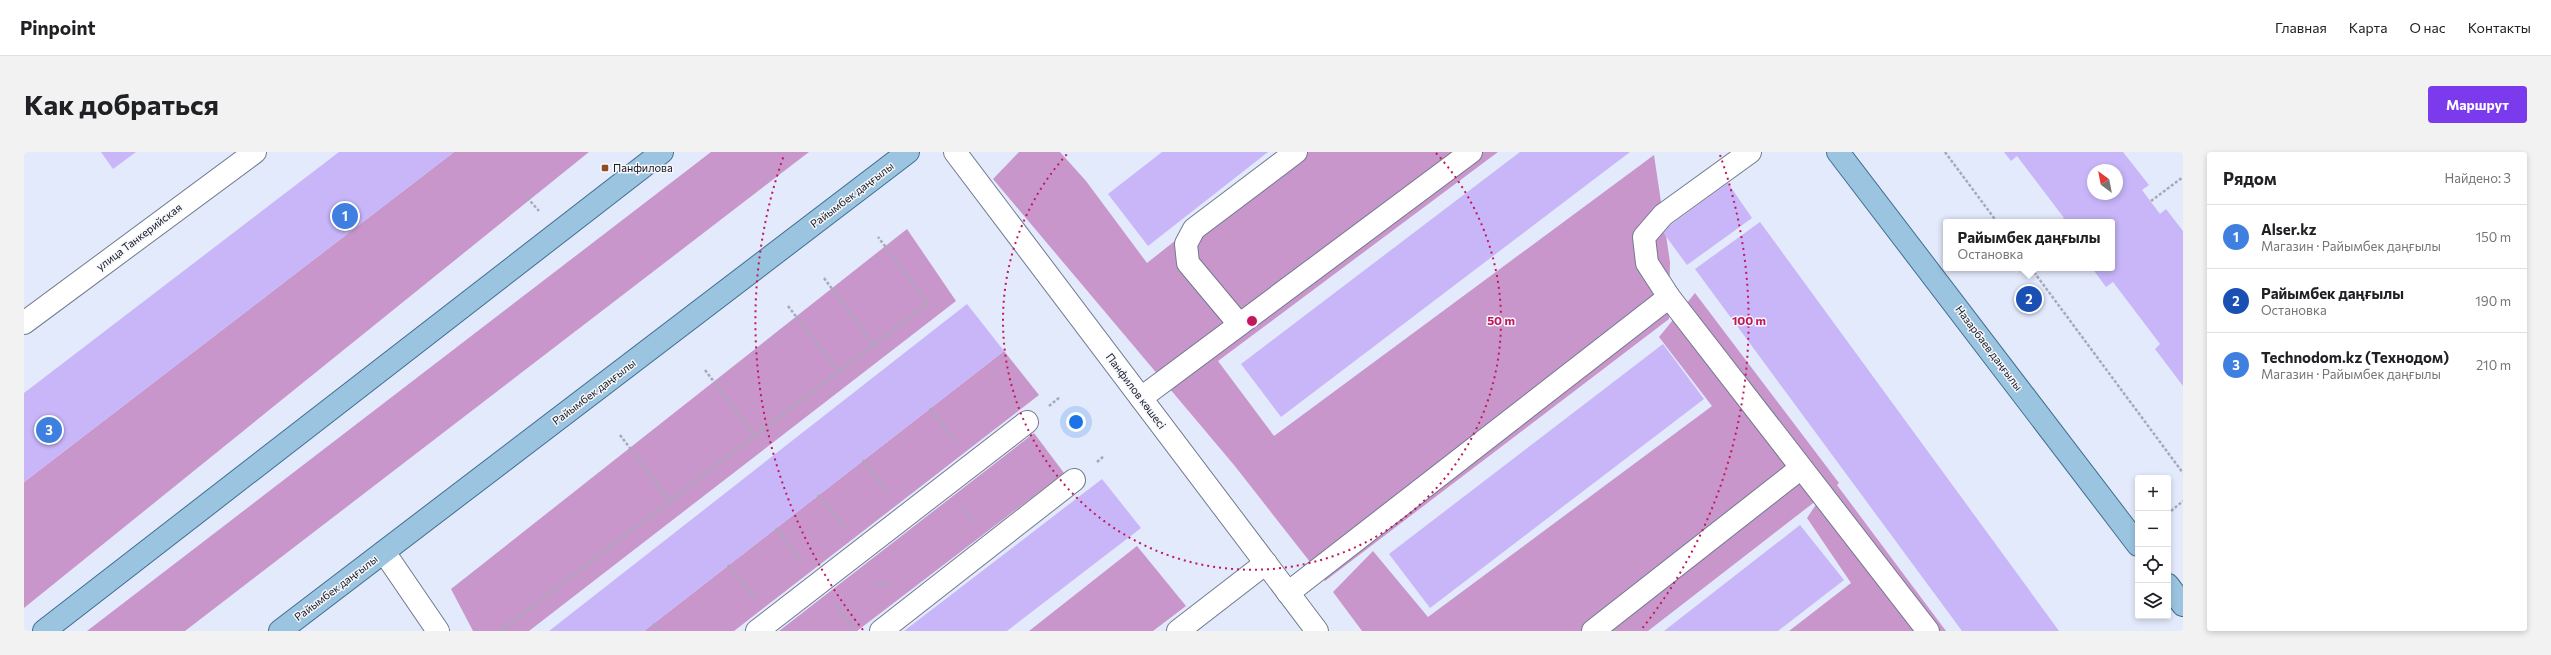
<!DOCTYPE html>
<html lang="ru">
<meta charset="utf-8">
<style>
:root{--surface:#fff;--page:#f2f2f2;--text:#202124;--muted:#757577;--line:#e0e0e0;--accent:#7c3aed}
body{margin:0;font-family:Commissioner,sans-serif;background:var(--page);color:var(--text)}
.controls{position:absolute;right:12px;bottom:12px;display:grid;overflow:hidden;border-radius:4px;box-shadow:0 2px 6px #0003}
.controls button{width:36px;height:36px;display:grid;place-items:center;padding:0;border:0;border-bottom:1px solid var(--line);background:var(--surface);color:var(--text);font:20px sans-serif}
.compass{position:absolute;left:2063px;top:12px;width:36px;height:36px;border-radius:50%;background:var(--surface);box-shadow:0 2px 6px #0003;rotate:328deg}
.you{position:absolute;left:1052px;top:270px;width:14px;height:14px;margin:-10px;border:3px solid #fff;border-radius:50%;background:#1a73e8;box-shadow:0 0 0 6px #1a73e833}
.badge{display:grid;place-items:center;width:26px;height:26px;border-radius:50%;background:var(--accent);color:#fff;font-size:13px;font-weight:700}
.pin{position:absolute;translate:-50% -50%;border:2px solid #fff;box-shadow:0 1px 4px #0006}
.popup{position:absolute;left:1919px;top:67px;width:172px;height:52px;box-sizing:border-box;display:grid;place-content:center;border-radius:4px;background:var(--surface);filter:drop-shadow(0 1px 3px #0005);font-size:13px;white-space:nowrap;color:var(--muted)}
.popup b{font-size:15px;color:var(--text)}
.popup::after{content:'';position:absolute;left:50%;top:100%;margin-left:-8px;border:8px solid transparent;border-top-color:var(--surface)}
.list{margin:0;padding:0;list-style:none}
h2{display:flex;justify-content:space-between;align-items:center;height:52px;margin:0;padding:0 16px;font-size:17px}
h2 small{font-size:13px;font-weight:400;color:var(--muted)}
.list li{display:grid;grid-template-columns:26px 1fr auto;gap:12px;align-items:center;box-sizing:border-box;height:64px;padding:0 16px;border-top:1px solid var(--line)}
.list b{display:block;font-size:15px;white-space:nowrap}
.list p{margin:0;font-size:13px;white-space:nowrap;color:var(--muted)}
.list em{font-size:13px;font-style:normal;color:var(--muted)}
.icon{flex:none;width:22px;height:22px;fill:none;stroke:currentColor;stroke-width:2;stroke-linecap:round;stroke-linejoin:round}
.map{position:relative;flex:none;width:2159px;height:479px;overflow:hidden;border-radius:4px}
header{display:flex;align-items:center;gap:24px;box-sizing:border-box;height:56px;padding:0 20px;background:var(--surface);border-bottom:1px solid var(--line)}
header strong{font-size:19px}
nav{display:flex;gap:22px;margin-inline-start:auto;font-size:14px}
.intro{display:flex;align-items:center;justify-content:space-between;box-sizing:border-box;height:96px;padding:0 24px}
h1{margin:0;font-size:28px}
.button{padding:10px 18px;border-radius:4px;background:var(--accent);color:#fff;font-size:14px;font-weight:700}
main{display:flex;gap:24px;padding:0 24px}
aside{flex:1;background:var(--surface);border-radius:4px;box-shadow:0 2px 6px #0003}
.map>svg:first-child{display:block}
.forest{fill:#c996cc}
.building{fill:#c8b6f9;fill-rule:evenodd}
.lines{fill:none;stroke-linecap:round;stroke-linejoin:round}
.minor-casing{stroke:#727a8e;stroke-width:24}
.major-casing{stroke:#426e90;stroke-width:24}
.path{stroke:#a5aab9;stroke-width:2.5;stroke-dasharray:3 2;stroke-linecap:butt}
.minor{stroke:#fff;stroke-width:22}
.major{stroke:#9bc4e0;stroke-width:22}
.ring{fill:none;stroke:#c2185b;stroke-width:2;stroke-dasharray:2 4}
.poi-dot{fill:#924d23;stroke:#f5f7fc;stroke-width:1.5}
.labels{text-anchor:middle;stroke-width:3;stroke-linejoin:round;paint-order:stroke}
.poi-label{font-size:11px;fill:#161921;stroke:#f5f7fc;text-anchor:start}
.street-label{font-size:11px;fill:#161921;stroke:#f5f7fc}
.centre{fill:#c2185b;stroke:#f5f7fc;stroke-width:2}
.ring-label{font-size:12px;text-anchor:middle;font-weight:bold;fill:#c2185b;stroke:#f5f7fc;stroke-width:3;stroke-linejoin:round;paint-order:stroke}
</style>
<header>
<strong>Pinpoint</strong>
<nav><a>Главная</a><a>Карта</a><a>О нас</a><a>Контакты</a></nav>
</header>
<div class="intro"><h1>Как добраться</h1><a class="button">Маршрут</a></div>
<main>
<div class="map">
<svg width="2159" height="479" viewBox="0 0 2159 479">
<rect width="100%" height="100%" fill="#e3eafc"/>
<g class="forest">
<polygon points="430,0 565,0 0,456 0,330"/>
<polygon points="687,0 785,0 161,479 63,479"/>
<polygon points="995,0 1036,0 1062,29 1123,111 1263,0 1474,0 1194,209 1250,284 1630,3 1646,110 1645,167 1301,429 1210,313 969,27"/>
<polygon points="883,77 932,149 505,479 449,479 427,437"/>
<polygon points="1671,141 1815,331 1813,333 1922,479 1765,479 1827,431 1783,366 1797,345 1624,479 1338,479 1309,440 1349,399 1404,465 1688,254 1635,185"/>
<polygon points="980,199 1015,243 710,479 620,479"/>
<polygon points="1010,281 1040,321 833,479 755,479"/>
<polygon points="1113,394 1162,454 1129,479 1005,479"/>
</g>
<g class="building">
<polygon points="77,0 112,0 89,17"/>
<polygon points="315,0 430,0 0,330 0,241"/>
<polygon points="1138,0 1244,0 1124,94 1084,42"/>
<polygon points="1496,0 1606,0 1257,265 1217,212"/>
<path d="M1980 0H2099L2125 33 2118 38 2136 62 2142 57 2159 79V234L2131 197 2136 192 2089 130 2082 135 2068 116H2088V70H2035L2040 66 1993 4 1987 9ZM2069 18H2093V42H2069Z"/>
<polygon points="1704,31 1728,66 1663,113 1638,79"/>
<polygon points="1736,70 2003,435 2035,479 1938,479 1671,117"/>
<polygon points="943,152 980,199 620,479 525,479"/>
<polygon points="1639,192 1680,247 1406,456 1365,402"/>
<polygon points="1078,327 1117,376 983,479 880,479"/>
<polygon points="1776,373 1820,428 1754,479 1640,479"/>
</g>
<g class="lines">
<g class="minor-casing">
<g id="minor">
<polyline points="931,0 1293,479"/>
<polyline points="1726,0 1639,63 1620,85 1623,111 1645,145 1904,479"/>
<polyline points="0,171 231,0"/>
<polyline points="1215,172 1164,111 1162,92 1170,77 1272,0"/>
<polyline points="1117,246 1447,0"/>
<polyline points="360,400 414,479"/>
<polyline points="1264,441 1645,145"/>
<polyline points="733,479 1003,270"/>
<polyline points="857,479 1050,328"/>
<polyline points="1154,479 1242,411"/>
<polyline points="1569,479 1777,316"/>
</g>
</g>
<g class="major-casing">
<g id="major">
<polyline points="1814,0 2114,393"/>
<polyline points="2144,433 2159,453"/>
<polyline points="20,479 638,0"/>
<polyline points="256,479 884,0"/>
</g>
</g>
<g class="path">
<polyline points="1921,0 1973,70"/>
<polyline points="500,42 515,59"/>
<polyline points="2127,49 2159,25"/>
<polyline points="2007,116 2159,321"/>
<polyline points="800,126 850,193"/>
<polyline points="764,154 815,220"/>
<polyline points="681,218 731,284"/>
<polyline points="1025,254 1036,245"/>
<polyline points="906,256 932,290"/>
<polyline points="596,283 646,349"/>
<polyline points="839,308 865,341"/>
<polyline points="1073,310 1080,304"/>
<polyline points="794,343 821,375"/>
<polyline points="939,356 949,370"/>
<polyline points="2147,359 2159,349"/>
<polyline points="752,376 777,409"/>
<polyline points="704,413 731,445"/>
<polyline points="852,432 868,433"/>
<polyline points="812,454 829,475"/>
<polyline points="629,472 636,479"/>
<polyline points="476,479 904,151 854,85"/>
</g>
<use href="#minor" class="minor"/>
<use href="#major" class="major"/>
</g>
<g class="ring">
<path d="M1412 1A249 249 0 1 1 1044 1"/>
<path d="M839 478A497 497 0 0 1 760 3M1696 3A497 497 0 0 1 1617 478"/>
</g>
<rect class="poi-dot" x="577" y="12" width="8" height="8" rx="2"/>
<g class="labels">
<g class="poi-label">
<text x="589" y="20">Панфилова</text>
</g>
<g class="street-label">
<text transform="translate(828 43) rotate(-37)" y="4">Райымбек даңғылы</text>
<text transform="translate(115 85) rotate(-37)" y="4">улица Танкерийская</text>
<text transform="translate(1965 196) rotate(53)" y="4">Назарбаев даңғылы</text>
<text transform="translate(1112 239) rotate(53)" y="4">Панфилов көшесі</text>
<text transform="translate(570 240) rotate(-37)" y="4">Райымбек даңғылы</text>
<text transform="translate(312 436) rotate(-37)" y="4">Райымбек даңғылы</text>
</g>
</g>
<circle cx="1228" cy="169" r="6" class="centre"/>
<g class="ring-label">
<text x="1477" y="173">50 m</text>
<text x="1725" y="173">100 m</text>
</g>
</svg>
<div class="controls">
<button>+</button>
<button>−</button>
<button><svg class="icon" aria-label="locate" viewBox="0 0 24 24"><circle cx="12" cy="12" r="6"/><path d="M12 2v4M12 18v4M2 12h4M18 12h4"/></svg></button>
<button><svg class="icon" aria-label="layers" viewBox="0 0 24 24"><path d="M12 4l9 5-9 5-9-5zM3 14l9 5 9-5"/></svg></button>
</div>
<svg class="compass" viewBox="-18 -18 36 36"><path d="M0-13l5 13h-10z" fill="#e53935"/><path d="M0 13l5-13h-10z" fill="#757577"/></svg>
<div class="you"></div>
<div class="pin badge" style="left:321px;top:64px;background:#3f7fe0">1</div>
<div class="pin badge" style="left:2005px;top:147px;background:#1a4fb4">2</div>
<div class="popup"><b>Райымбек даңғылы</b>Остановка</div>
<div class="pin badge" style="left:25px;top:278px;background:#3f7fe0">3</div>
</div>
<aside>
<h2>Рядом<small>Найдено: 3</small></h2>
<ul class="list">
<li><span class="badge" style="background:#3f7fe0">1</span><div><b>Alser.kz</b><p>Магазин · Райымбек даңғылы</p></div><em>150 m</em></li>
<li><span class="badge" style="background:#1a4fb4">2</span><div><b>Райымбек даңғылы</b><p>Остановка</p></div><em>190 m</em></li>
<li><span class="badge" style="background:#3f7fe0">3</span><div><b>Technodom.kz (Технодом)</b><p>Магазин · Райымбек даңғылы</p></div><em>210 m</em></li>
</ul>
</aside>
</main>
